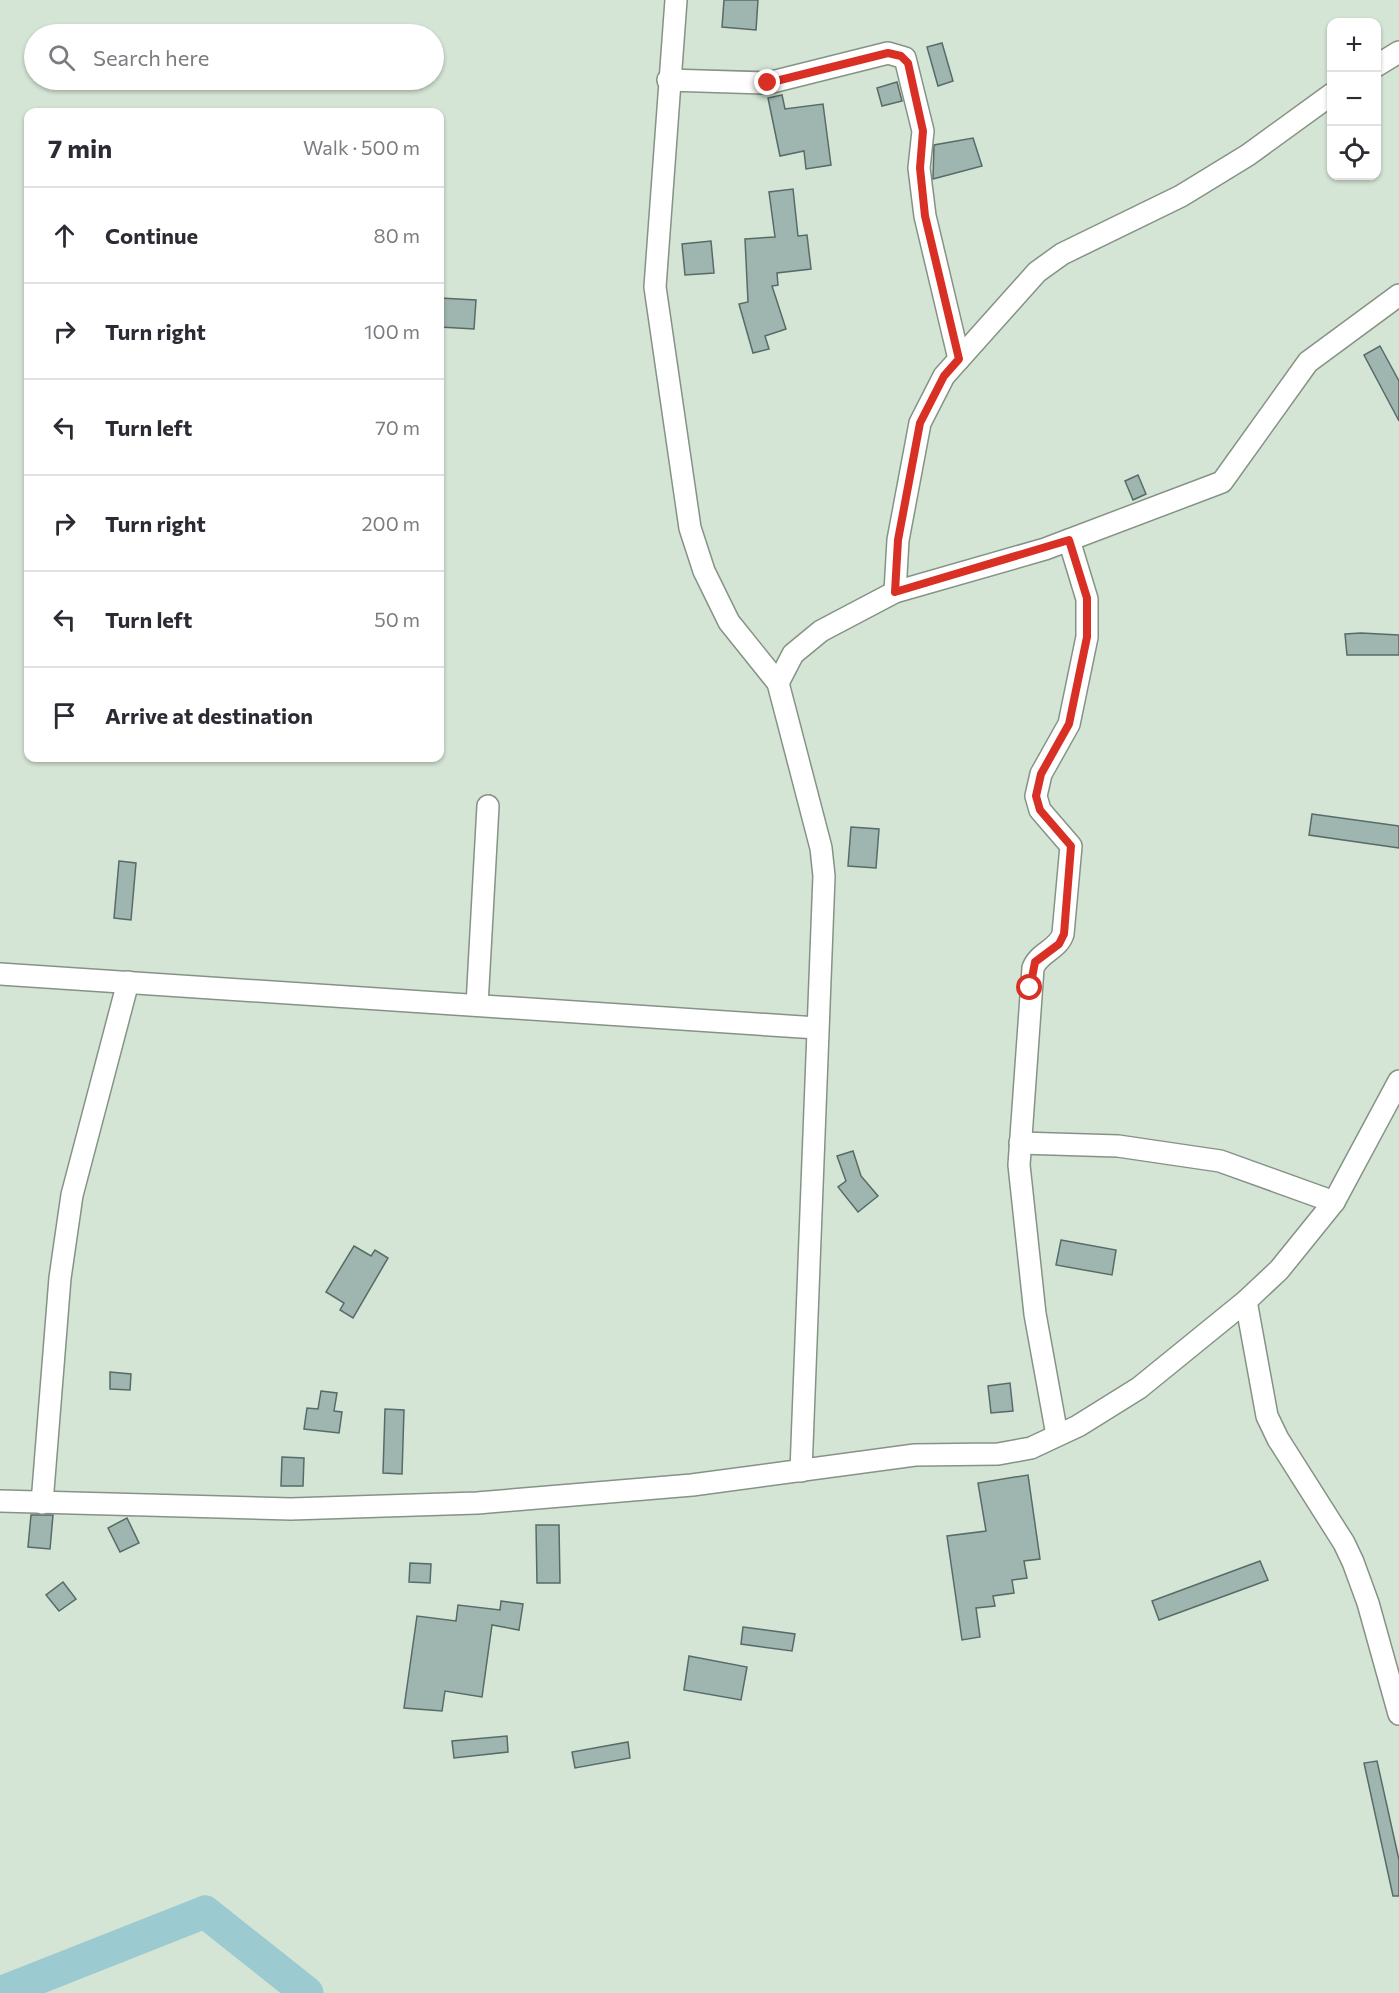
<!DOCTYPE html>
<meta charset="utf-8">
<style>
:root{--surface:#fff;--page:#f2f2f3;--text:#2b2b33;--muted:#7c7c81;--line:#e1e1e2}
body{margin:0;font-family:Commissioner,sans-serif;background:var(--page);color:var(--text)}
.controls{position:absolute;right:18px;top:18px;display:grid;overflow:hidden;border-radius:12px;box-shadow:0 2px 4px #0004}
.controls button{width:54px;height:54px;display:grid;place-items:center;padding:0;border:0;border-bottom:2px solid var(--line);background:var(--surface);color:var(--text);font:30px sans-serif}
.stop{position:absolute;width:18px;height:18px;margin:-14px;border:4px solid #d93025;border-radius:50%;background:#fff}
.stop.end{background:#d93025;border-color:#fff;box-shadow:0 2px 6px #0008}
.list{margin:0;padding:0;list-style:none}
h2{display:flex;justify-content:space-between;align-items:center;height:78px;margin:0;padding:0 24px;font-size:26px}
h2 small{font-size:20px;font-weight:400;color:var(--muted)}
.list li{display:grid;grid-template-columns:39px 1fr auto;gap:18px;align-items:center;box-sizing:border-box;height:96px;padding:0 24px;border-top:2px solid var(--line)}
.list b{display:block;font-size:22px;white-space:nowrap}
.list em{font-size:20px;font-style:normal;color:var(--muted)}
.icon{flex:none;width:33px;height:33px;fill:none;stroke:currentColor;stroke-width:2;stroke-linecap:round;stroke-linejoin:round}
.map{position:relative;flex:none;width:1399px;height:1993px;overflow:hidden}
.search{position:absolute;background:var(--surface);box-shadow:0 2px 4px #0004;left:24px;top:24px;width:420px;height:66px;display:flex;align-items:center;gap:15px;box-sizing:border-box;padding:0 21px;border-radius:33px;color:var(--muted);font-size:22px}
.panel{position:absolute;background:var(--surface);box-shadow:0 2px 4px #0004;left:24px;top:108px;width:420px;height:654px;border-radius:12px}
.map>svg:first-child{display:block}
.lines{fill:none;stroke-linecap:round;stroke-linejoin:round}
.river{stroke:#9bcad1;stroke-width:33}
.building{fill:#9fb5af;stroke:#576c67;stroke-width:1.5}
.street-casing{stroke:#859386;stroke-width:24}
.street{stroke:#fff;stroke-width:21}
.route{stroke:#d93025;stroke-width:8}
</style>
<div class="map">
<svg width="1399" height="1993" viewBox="0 0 1399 1993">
<rect width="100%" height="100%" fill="#d4e4d5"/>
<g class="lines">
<polyline class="river" points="0,1993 205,1912 307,1993"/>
</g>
<g class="building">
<polygon points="724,0 758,0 756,30 722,27"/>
<polygon points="942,43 953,81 938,86 927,47"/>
<polygon points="897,82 902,101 882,106 877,88"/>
<polygon points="782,95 785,109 823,104 831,165 806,169 804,151 780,156 768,98"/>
<polygon points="973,138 982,166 933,179 934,145"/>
<polygon points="793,189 798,236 807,235 811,269 777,273 778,285 772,286 786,329 765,336 769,349 753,353 739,304 748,302 745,239 775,237 769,192"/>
<polygon points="711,241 714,273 685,275 682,244"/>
<polygon points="440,298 476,300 474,329 440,327"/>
<polygon points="1380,346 1399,381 1399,421 1364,355"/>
<polygon points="1138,475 1146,494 1133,500 1125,481"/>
<polygon points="1361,633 1399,635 1399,655 1347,655 1345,634"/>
<polygon points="1312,814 1399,826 1399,848 1309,835"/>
<polygon points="851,827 879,829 876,868 848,866"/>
<polygon points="119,861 136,863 131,920 114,918"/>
<polygon points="853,1151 861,1176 878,1196 858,1212 838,1187 846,1181 837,1156"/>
<polygon points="1061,1240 1116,1250 1112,1275 1056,1265"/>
<polygon points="354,1246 371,1256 375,1250 388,1258 353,1318 340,1310 344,1303 326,1292"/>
<polygon points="110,1372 131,1374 130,1390 110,1389"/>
<polygon points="1010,1383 1013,1411 991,1413 988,1386"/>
<polygon points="321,1391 337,1393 334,1411 342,1412 339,1433 304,1429 307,1408 318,1409"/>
<polygon points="385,1409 404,1410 402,1474 383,1473"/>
<polygon points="282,1457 304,1458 303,1486 281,1486"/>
<polygon points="1028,1475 1040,1559 1024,1561 1027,1578 1012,1580 1014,1593 993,1596 995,1606 976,1608 980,1637 962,1640 947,1536 986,1531 978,1483"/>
<polygon points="31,1515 53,1515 50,1549 28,1547"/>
<polygon points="127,1518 139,1543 120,1552 108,1528"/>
<polygon points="536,1525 559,1525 560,1583 537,1583"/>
<polygon points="1260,1561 1268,1580 1159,1620 1152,1601"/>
<polygon points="410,1563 431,1564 430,1583 409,1582"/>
<polygon points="63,1582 76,1599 59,1611 46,1595"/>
<polygon points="501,1601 523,1604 519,1630 492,1625 482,1697 445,1691 442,1711 404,1708 417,1616 456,1621 458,1605 500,1610"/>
<polygon points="743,1627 795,1634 792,1651 741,1644"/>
<polygon points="689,1656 747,1667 741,1700 684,1690"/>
<polygon points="507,1736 508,1752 454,1758 452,1741"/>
<polygon points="628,1742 630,1758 575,1768 572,1752"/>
<polygon points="1377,1761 1399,1860 1399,1896 1393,1896 1364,1763"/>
</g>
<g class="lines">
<g class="street-casing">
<g id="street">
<polyline points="676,0 655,287 690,528 704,571 729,622 778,683 821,848 824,876 801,1471"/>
<polyline points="1376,66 1399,52"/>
<polyline points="668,80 768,83 888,53 905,58 923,131 919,168 925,216 959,359"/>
<polyline points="895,592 898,540 920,423 944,376 1037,272 1062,254 1181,196 1248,155 1332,94"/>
<polyline points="778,683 793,654 821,631 895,592 1045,549 1222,482 1308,362 1399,295"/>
<polyline points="0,974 817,1028"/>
<polyline points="477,1005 488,806"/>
<polyline points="1020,1143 1118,1146 1220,1161 1334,1202"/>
<polyline points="1246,1301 1267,1416 1278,1439 1344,1543 1353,1562 1368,1603 1399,1714"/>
<path d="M1057 1435 1035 1314 1019 1165 1033 968C1039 952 1058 950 1063 934L1071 846 1040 810 1036 796 1041 774 1069 724 1087 637V599L1069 540"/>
<polyline points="0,1501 291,1509 477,1503 692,1485 915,1455 998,1454 1031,1448 1078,1426 1139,1388 1246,1301 1279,1270 1334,1202 1399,1081"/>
<polyline points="42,1503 60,1278 72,1195 128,982"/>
</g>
</g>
<use href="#street" class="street"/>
</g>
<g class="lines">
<polyline class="route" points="768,83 888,53 901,56 908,63 923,131 920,168 925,216 959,359 944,376 920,423 898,540 895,592 1069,540 1087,598 1087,637 1069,724 1041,774 1036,796 1040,810 1071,846 1064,934 1059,944 1035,962 1030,988"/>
</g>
</svg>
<div class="controls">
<button>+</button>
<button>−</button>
<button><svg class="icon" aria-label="locate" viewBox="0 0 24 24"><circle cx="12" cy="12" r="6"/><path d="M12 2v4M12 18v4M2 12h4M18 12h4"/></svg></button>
</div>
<div class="stop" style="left:1030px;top:988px"></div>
<div class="stop end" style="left:768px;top:83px"></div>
<div class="search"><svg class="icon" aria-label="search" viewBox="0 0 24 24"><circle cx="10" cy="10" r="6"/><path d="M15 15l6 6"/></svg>Search here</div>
<section class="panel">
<h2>7 min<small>Walk · 500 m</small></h2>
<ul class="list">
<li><svg class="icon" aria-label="ahead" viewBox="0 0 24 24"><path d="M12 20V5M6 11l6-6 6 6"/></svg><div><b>Continue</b></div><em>80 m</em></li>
<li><svg class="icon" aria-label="right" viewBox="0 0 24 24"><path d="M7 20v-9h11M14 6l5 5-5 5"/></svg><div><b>Turn right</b></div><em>100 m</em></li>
<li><svg class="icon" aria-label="left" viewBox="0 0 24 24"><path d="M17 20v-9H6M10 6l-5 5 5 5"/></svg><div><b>Turn left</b></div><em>70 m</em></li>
<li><svg class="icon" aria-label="right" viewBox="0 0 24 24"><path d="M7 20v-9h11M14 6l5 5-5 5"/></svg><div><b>Turn right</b></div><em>200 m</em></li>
<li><svg class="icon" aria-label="left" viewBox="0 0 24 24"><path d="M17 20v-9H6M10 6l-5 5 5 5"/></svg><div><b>Turn left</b></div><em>50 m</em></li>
<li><svg class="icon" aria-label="arrive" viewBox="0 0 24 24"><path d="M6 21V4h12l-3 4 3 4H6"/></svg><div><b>Arrive at destination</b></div></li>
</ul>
</section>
</div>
